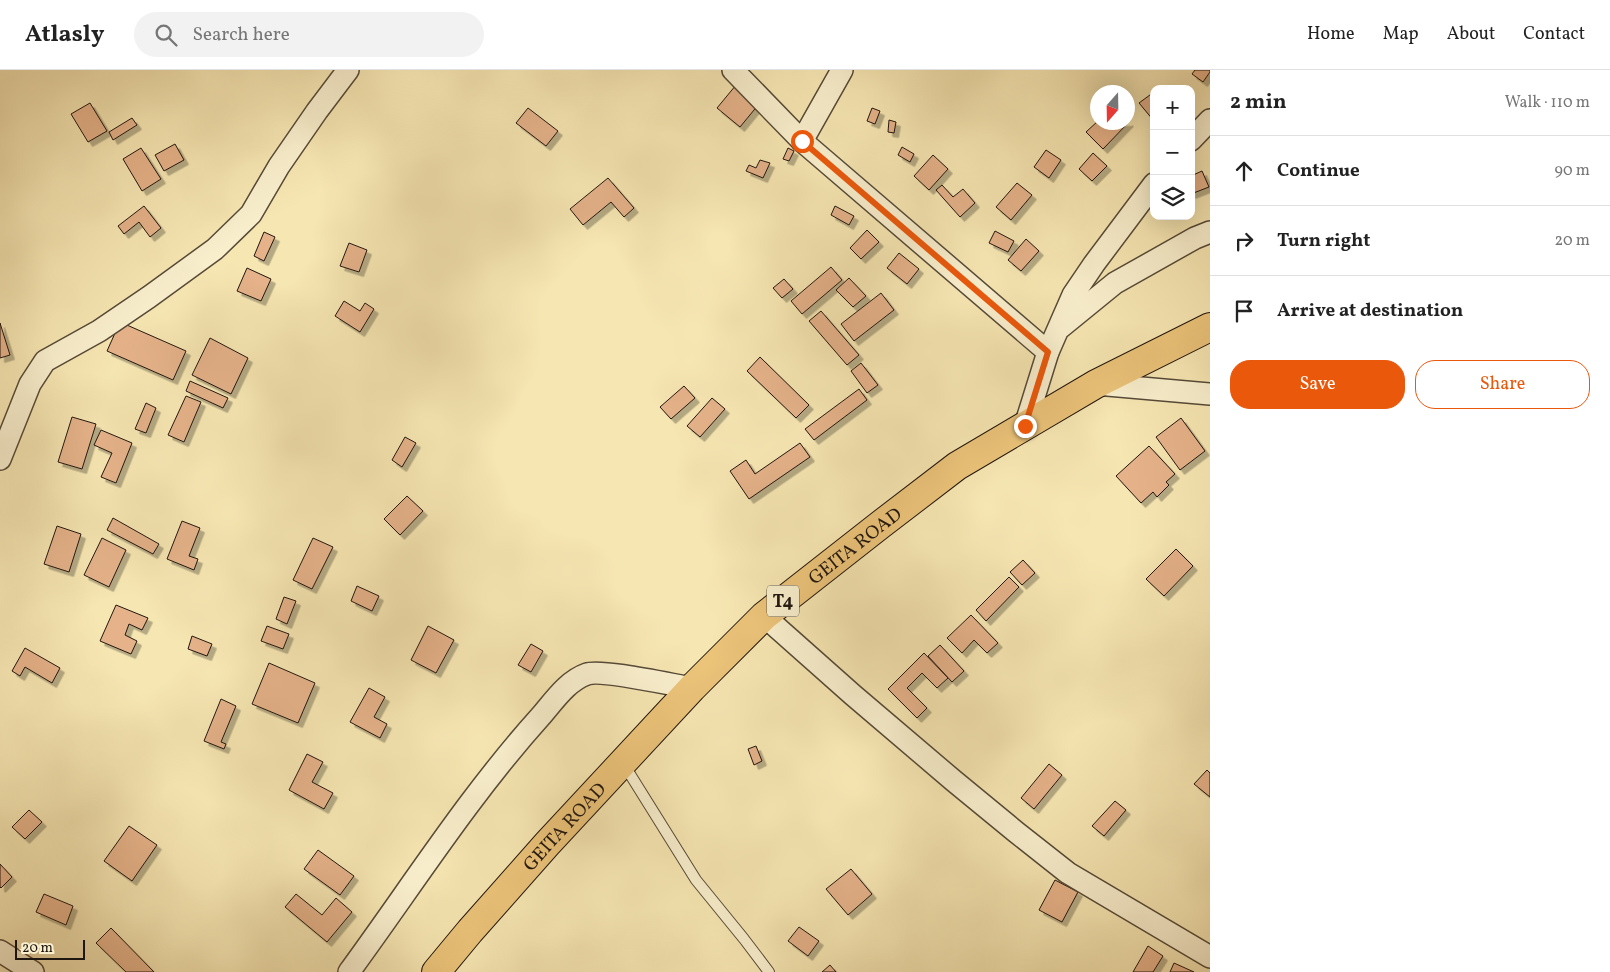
<!DOCTYPE html>
<meta charset="utf-8">
<style>
:root{--surface:#fff;--page:#f2f2f2;--text:#222;--muted:#767676;--line:#e0e0e0;--accent:#ea580c}
body{margin:0;font-family:Vollkorn,serif;background:var(--page);color:var(--text)}
.controls{position:absolute;right:15px;top:15px;display:grid;overflow:hidden;border-radius:10px;box-shadow:0 5px 20px #0002}
.controls button{width:45px;height:45px;display:grid;place-items:center;padding:0;border:0;border-bottom:1px solid var(--line);background:var(--surface);color:var(--text);font:25px sans-serif}
.compass{position:absolute;left:1090px;top:15px;width:45px;height:45px;border-radius:50%;background:var(--surface);box-shadow:0 5px 20px #0002;rotate:200deg}
.scale{position:absolute;left:15px;bottom:12px;width:70px;box-sizing:border-box;padding-left:5px;border:2px solid #201610;border-top:0;font-size:14px;line-height:18px;white-space:nowrap;color:#201610;-webkit-text-stroke:4px #f9efcd;paint-order:stroke}
.stop{position:absolute;width:15px;height:15px;margin:-11px;border:4px solid #ea580c;border-radius:50%;background:#fff}
.stop.end{background:#ea580c;border-color:#fff;box-shadow:0 1px 5px #0008}
.list{margin:0;padding:0;list-style:none}
h2{display:flex;justify-content:space-between;align-items:center;height:65px;margin:0;padding:0 20px;font-size:21px}
h2 small{font-size:16px;font-weight:400;color:var(--muted)}
.list li{display:grid;grid-template-columns:32px 1fr auto;gap:15px;align-items:center;box-sizing:border-box;height:70px;padding:0 20px;border-top:1px solid var(--line)}
.list b{display:block;font-size:19px;white-space:nowrap}
.list em{font-size:16px;font-style:normal;color:var(--muted)}
.actions{display:flex;gap:10px;padding:15px 20px}
.actions a{flex:1;padding:11px 0;border:1px solid var(--accent);border-radius:20px;text-align:center;font-size:18px;color:var(--accent)}
.actions .main{background:var(--accent);color:#fff}
.icon{flex:none;width:28px;height:28px;fill:none;stroke:currentColor;stroke-width:2;stroke-linecap:round;stroke-linejoin:round}
.map{position:relative;flex:none;width:1210px;height:902px;overflow:hidden}
header{display:flex;align-items:center;gap:30px;box-sizing:border-box;height:70px;padding:0 25px;background:var(--surface);border-bottom:1px solid var(--line)}
header strong{font-size:24px}
nav{display:flex;gap:28px;margin-inline-start:auto;font-size:18px}
.search{width:350px;height:45px;background:var(--page);display:flex;align-items:center;gap:12px;box-sizing:border-box;padding:0 18px;border-radius:28px;color:var(--muted);font-size:19px}
main{display:flex}
aside{flex:1;background:var(--surface)}
.map>svg:first-child{display:block}
.building{fill:#e5b289;stroke:#201610;filter:url(#shadow)}
.lines{fill:none;stroke-linecap:round;stroke-linejoin:round}
.service-casing{stroke:#564a38;stroke-width:12}
.minor-casing{stroke:#564a38;stroke-width:24}
.trunk-casing{stroke:#201610;stroke-width:30}
.service{stroke:#f9efcd;stroke-width:10}
.minor{stroke:#f9efcd;stroke-width:21}
.trunk{stroke:#ebc379;stroke-width:28}
.route{stroke:#ea580c;stroke-width:6}
.labels{text-anchor:middle;stroke-width:4;stroke-linejoin:round;paint-order:stroke}
.shield{fill:#f9efcd;stroke:#615749;stroke-width:1}
.shield-label{font-size:18px;font-weight:bold;fill:#201610}
.street-label{font-size:19px;fill:#201610;stroke:#f9efcd}
</style>
<header>
<strong>Atlasly</strong>
<div class="search"><svg class="icon" aria-label="search" viewBox="0 0 24 24"><circle cx="10" cy="10" r="6"/><path d="M15 15l6 6"/></svg>Search here</div>
<nav><a>Home</a><a>Map</a><a>About</a><a>Contact</a></nav>
</header>
<main>
<div class="map">
<svg width="1210" height="902" viewBox="0 0 1210 902">
<defs>
<filter id="shadow"><feDropShadow dx="4.5" dy="4.5" stdDeviation="0" flood-color="#0004"/></filter>
</defs>
<rect width="100%" height="100%" fill="#f6e6b2"/>
<filter id="stains"><feTurbulence type="fractalNoise" baseFrequency=".004" numOctaves="4"/><feColorMatrix values="0 0 0 0 .2 0 0 0 0 .09 0 0 0 0 .02 0 0 0 .5 -.17"/></filter>
<radialGradient id="worn" r=".72"><stop offset=".6" stop-color="#630" stop-opacity="0"/><stop offset="1" stop-color="#630" stop-opacity=".3"/></radialGradient>
<g class="building">
<polygon points="1195,0 1210,0 1210,2 1203,12 1192,4"/>
<polygon points="736,15 759,34 740,57 717,38"/>
<polygon points="1154,22 1154,51 1139,33"/>
<polygon points="90,33 107,61 88,72 71,44"/>
<polygon points="528,38 558,61 546,76 516,53"/>
<polygon points="872,38 880,41 875,54 867,51"/>
<polygon points="132,48 137,55 113,70 109,62"/>
<polygon points="889,50 896,52 894,63 888,62"/>
<polygon points="1098,51 1098,52 1128,52 1128,51 1129,52 1103,79 1086,62"/>
<polygon points="175,74 184,90 164,101 155,85"/>
<polygon points="902,77 914,84 910,92 898,85"/>
<polygon points="141,78 161,109 142,121 123,89"/>
<polygon points="788,78 794,81 789,91 783,89"/>
<polygon points="1046,80 1061,90 1049,108 1034,97"/>
<polygon points="1093,83 1107,96 1092,111 1079,99"/>
<polygon points="933,85 948,99 929,120 914,106"/>
<polygon points="760,90 770,93 763,108 746,101 749,95 756,98"/>
<polygon points="1202,101 1209,117 1191,124 1191,106"/>
<polygon points="608,108 634,138 624,147 611,132 583,155 570,139"/>
<polygon points="1017,113 1032,125 1011,150 996,137"/>
<polygon points="942,115 953,127 963,119 975,133 960,147 936,120"/>
<polygon points="144,136 161,158 150,167 139,152 124,164 118,156"/>
<polygon points="835,136 854,146 849,155 831,145"/>
<polygon points="867,160 879,172 861,189 850,178"/>
<polygon points="995,161 1014,171 1008,182 989,173"/>
<polygon points="264,162 275,167 264,191 254,186"/>
<polygon points="1026,169 1039,181 1021,201 1008,190"/>
<polygon points="349,173 367,180 359,202 340,196"/>
<polygon points="899,183 919,199 907,214 887,198"/>
<polygon points="831,197 842,210 802,244 791,231"/>
<polygon points="247,198 271,209 261,231 237,221"/>
<polygon points="849,208 866,226 853,237 836,220"/>
<polygon points="784,209 793,219 782,228 773,218"/>
<polygon points="881,223 894,240 854,271 841,254"/>
<polygon points="344,231 360,241 365,233 374,239 360,262 335,246"/>
<polygon points="821,241 859,285 847,295 809,251"/>
<polygon points="120,252 186,281 173,310 107,281"/>
<polygon points="0,253 10,285 0,288"/>
<polygon points="210,268 248,288 231,324 192,305"/>
<polygon points="760,287 809,335 796,348 747,301"/>
<polygon points="861,293 878,315 867,323 851,301"/>
<polygon points="190,311 228,328 223,338 186,321"/>
<polygon points="684,316 695,328 671,349 660,337"/>
<polygon points="859,319 867,330 814,370 805,359"/>
<polygon points="186,326 201,332 184,372 168,365"/>
<polygon points="712,328 725,339 700,367 687,356"/>
<polygon points="146,333 156,338 146,363 135,359"/>
<polygon points="72,347 96,354 82,399 58,392"/>
<polygon points="1181,348 1205,381 1180,400 1156,367"/>
<polygon points="101,360 132,373 116,413 101,407 112,383 94,375"/>
<polygon points="405,367 416,373 402,397 392,390"/>
<polygon points="800,373 810,387 749,429 730,401 746,390 755,404"/>
<polygon points="1149,376 1175,404 1166,412 1169,415 1157,427 1153,422 1141,433 1116,406"/>
<polygon points="407,426 423,441 400,465 384,449"/>
<polygon points="113,448 159,474 153,484 107,460"/>
<polygon points="182,451 200,458 189,486 198,489 194,500 167,489"/>
<polygon points="57,456 81,464 69,502 44,494"/>
<polygon points="102,468 126,480 109,517 84,505"/>
<polygon points="313,468 333,477 312,519 293,510"/>
<polygon points="1176,479 1193,496 1164,526 1146,509"/>
<polygon points="1023,490 1035,503 1022,515 1010,502"/>
<polygon points="1009,507 1019,517 986,551 976,540"/>
<polygon points="357,516 379,526 372,541 351,531"/>
<polygon points="284,527 296,531 287,554 276,549"/>
<polygon points="116,535 148,548 142,560 129,554 125,565 137,571 131,584 100,571"/>
<polygon points="971,545 998,573 987,583 974,570 962,583 947,568"/>
<polygon points="267,556 289,564 283,579 261,571"/>
<polygon points="428,556 454,570 436,603 411,590"/>
<polygon points="192,566 212,574 207,586 188,579"/>
<polygon points="531,574 543,581 531,602 518,595"/>
<polygon points="940,575 964,601 952,612 928,586"/>
<polygon points="25,578 60,598 52,613 25,597 20,606 12,601"/>
<polygon points="924,583 948,608 937,618 922,603 907,618 927,638 917,648 888,619"/>
<polygon points="269,593 315,613 298,653 252,634"/>
<polygon points="369,618 385,627 374,647 387,654 380,668 350,652"/>
<polygon points="221,629 236,636 221,672 226,674 224,679 204,671"/>
<polygon points="756,676 762,691 754,695 748,679"/>
<polygon points="307,684 323,692 312,712 333,723 324,739 289,720"/>
<polygon points="1049,694 1062,705 1034,739 1021,728"/>
<polygon points="1207,700 1210,703 1210,727 1194,714"/>
<polygon points="1115,731 1126,740 1104,766 1092,756"/>
<polygon points="29,740 42,752 25,769 12,757"/>
<polygon points="129,756 157,775 132,811 104,791"/>
<polygon points="318,780 354,806 340,825 304,799"/>
<polygon points="0,794 12,807 1,818 0,817"/>
<polygon points="851,799 872,824 848,845 826,819"/>
<polygon points="1055,810 1078,822 1062,852 1039,840"/>
<polygon points="44,824 73,836 66,855 36,842"/>
<polygon points="296,824 322,845 336,828 352,842 327,872 285,837"/>
<polygon points="799,857 819,871 808,886 788,871"/>
<polygon points="111,858 154,902 126,902 96,873"/>
<polygon points="1148,876 1163,886 1153,902 1133,902"/>
<polygon points="1174,893 1194,902 1170,902"/>
<polygon points="830,895 836,902 822,902"/>
</g>
<g class="lines">
<g class="service-casing">
<polyline id="service" points="623,693 696,810 744,869 769,902"/>
</g>
<g class="minor-casing">
<g id="minor">
<polyline points="733,0 802,71 1048,282"/>
<polyline points="1191,70 1210,50"/>
<polyline points="802,71 842,0"/>
<polyline points="1061,257 1115,213 1195,168 1210,162"/>
<polyline points="1096,314 1210,324"/>
<polyline points="1025,356 1048,282 1073,225 1094,194 1154,114"/>
<polyline points="0,389 30,314 45,291 99,261 149,227 215,179 251,144 279,96 317,41 348,0"/>
<polyline points="764,546 853,625 954,711 1016,762 1068,803 1210,887"/>
<polyline points="0,881 33,902"/>
<path d="M349 902C412 816 469 726 540 647 554 631 567 611 587 604 601 599 673 615 692 618"/>
</g>
</g>
<g class="trunk-casing">
<g id="trunk">
<path id="s1" d="M436 902 470 861 547 774 692 618 764 546 880 455 957 396 1096 314 1210 257"/>
</g>
</g>
<use href="#service" class="service"/>
<use href="#minor" class="minor"/>
<use href="#trunk" class="trunk"/>
</g>
<g class="lines">
<polyline class="route" points="802,71 1048,282 1025,356"/>
</g>
<g class="labels">
<rect class="shield" x="767" y="515.5" width="32" height="31" rx="4"/>
<g class="shield-label">
<text x="783" y="537">T4</text>
</g>
<g class="street-label">
<text dy="7" stroke="none"><textPath href="#s1" startOffset="599">GEITA ROAD</textPath></text>
<text dy="7" stroke="none"><textPath href="#s1" startOffset="194">GEITA ROAD</textPath></text>
</g>
</g>
<rect width="100%" height="100%" filter="url(#stains)"/>
<rect width="100%" height="100%" fill="url(#worn)"/>
</svg>
<div class="controls">
<button>+</button>
<button>−</button>
<button><svg class="icon" aria-label="layers" viewBox="0 0 24 24"><path d="M12 4l9 5-9 5-9-5zM3 14l9 5 9-5"/></svg></button>
</div>
<svg class="compass" viewBox="-18 -18 36 36"><path d="M0-13l5 13h-10z" fill="#e53935"/><path d="M0 13l5-13h-10z" fill="#767676"/></svg>
<div class="scale">20 m</div>
<div class="stop" style="left:802px;top:71px"></div>
<div class="stop end" style="left:1025px;top:356px"></div>
</div>
<aside>
<h2>2 min<small>Walk · 110 m</small></h2>
<ul class="list">
<li><svg class="icon" aria-label="ahead" viewBox="0 0 24 24"><path d="M12 20V5M6 11l6-6 6 6"/></svg><div><b>Continue</b></div><em>90 m</em></li>
<li><svg class="icon" aria-label="right" viewBox="0 0 24 24"><path d="M7 20v-9h11M14 6l5 5-5 5"/></svg><div><b>Turn right</b></div><em>20 m</em></li>
<li><svg class="icon" aria-label="arrive" viewBox="0 0 24 24"><path d="M6 21V4h12l-3 4 3 4H6"/></svg><div><b>Arrive at destination</b></div></li>
</ul>
<div class="actions"><a class="main">Save</a><a>Share</a></div>
</aside>
</main>
